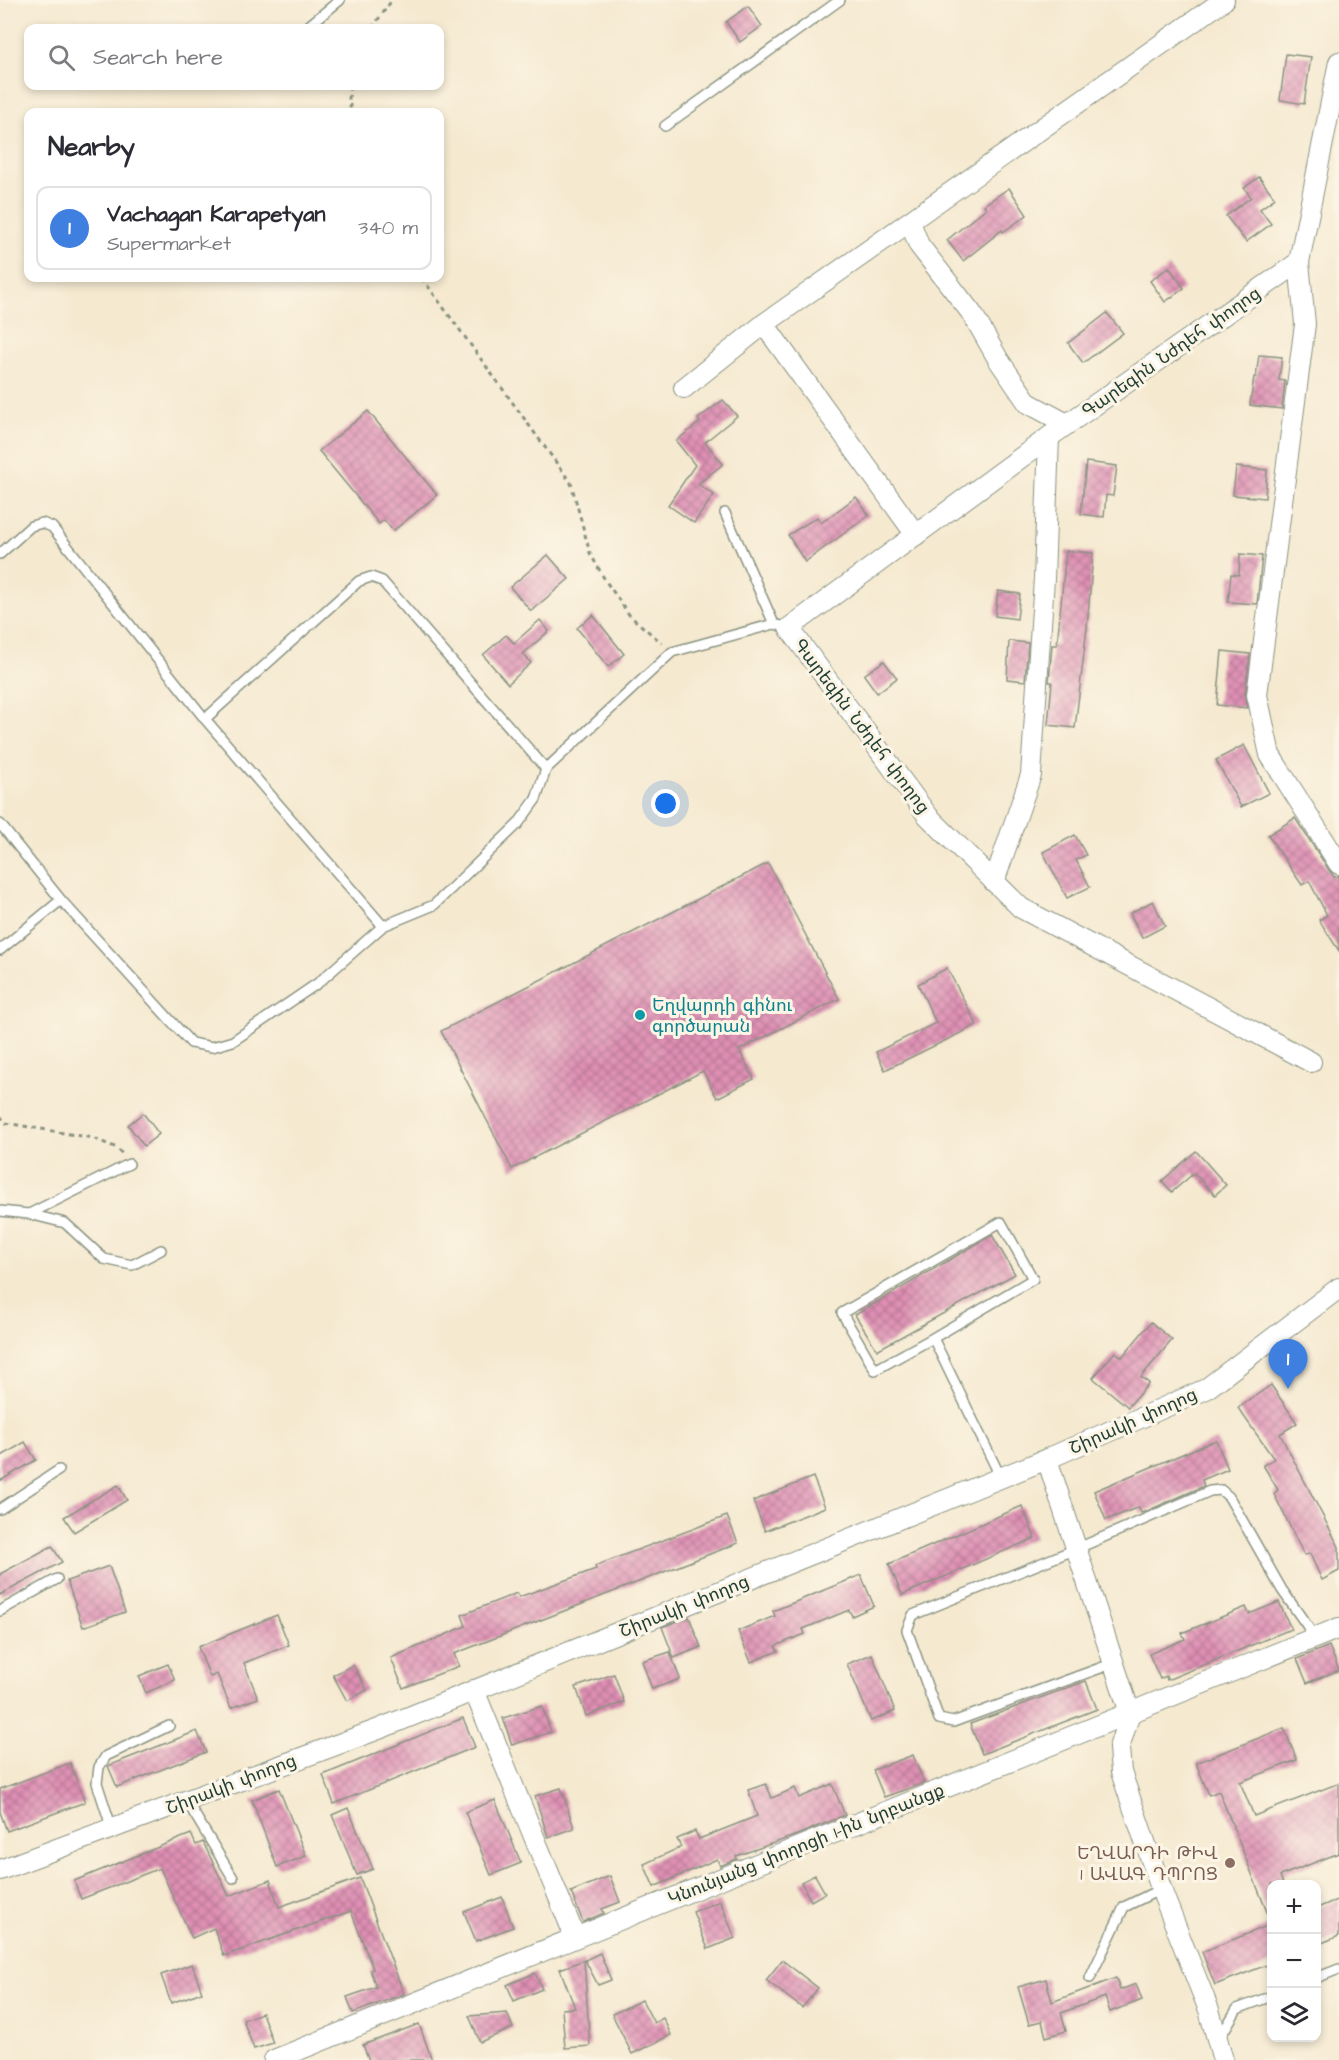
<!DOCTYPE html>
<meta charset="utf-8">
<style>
:root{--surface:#fff;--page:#f7f7f7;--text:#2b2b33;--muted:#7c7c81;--line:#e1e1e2;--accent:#b5179e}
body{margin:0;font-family:"Architects Daughter","Noto Sans Armenian",sans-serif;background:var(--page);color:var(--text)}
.controls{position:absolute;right:18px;bottom:18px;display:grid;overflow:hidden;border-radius:12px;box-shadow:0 3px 9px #0003}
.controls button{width:54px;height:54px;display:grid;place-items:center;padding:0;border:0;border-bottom:2px solid var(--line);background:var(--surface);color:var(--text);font:30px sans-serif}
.you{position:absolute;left:666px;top:804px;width:21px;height:21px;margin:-15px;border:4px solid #fff;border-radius:50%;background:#1a73e8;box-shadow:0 0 0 9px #1a73e833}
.badge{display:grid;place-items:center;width:39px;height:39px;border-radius:50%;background:var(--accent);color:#fff;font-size:20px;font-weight:700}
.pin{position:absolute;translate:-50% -50px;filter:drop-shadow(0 2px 3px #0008)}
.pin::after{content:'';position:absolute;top:32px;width:21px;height:18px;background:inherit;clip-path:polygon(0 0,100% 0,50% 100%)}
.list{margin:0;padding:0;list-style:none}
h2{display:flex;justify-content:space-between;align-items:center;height:78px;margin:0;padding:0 24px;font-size:26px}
h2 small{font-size:20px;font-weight:400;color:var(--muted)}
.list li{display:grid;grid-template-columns:39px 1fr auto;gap:18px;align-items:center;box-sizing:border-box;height:84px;margin:0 12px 12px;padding:0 12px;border:2px solid var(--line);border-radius:12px}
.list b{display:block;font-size:22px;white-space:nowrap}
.list p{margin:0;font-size:20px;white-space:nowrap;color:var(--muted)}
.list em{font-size:20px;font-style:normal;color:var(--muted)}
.icon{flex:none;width:33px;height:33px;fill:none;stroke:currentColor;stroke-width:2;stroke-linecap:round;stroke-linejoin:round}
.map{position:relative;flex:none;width:1339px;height:2060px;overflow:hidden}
.search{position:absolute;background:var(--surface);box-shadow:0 3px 9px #0003;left:24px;top:24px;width:420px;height:66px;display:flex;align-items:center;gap:15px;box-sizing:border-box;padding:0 21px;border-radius:12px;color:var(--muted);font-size:22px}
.panel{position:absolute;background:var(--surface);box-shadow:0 3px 9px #0003;left:24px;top:108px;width:420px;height:174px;border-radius:12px}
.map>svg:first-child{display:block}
.building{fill:url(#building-cross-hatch)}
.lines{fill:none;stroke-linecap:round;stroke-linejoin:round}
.lane-casing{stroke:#8a9382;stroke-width:12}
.street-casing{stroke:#8a9382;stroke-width:22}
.path{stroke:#8a9382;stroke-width:3;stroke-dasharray:4.5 4.5;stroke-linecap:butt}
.lane{stroke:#fff;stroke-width:9}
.street{stroke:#fff;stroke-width:20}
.culture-dot{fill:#0f9aa8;stroke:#fcf5e5;stroke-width:2}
.education-dot{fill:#8d6e63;stroke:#fcf5e5;stroke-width:2}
.labels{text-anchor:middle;stroke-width:6;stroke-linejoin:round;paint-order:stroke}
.street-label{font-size:18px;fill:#1f3d34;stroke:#fcf5e5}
.culture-label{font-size:18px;fill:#0d838f;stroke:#fcf5e5;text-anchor:start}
.education-label{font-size:18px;fill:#785e54;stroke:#fcf5e5;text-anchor:end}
</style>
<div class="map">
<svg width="1339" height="2060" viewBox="0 0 1339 2060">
<defs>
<pattern id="building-cross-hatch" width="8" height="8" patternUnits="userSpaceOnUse" patternTransform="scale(1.5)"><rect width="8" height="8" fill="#df8fb4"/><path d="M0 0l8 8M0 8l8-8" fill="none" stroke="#b47693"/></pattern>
</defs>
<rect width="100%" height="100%" fill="#fcf5e5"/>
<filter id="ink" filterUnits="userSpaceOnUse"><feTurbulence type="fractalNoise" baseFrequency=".0167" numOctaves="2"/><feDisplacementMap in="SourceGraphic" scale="12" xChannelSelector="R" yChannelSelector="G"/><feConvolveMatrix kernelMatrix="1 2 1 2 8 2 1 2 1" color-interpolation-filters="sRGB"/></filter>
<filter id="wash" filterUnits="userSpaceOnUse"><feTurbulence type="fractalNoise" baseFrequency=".008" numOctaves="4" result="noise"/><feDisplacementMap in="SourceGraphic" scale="24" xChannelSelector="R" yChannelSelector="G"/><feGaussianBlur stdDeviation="1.35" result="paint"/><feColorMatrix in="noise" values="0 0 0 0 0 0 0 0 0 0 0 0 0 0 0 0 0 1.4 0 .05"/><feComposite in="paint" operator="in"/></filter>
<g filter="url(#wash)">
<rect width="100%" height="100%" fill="#f5e9d0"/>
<g id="blocks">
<g class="building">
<polygon points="748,6 762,26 740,42 726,22"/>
<polygon points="1286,54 1311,57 1304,104 1280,100"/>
<polygon points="1259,177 1275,198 1260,209 1271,224 1246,242 1226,216 1251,197 1244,188"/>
<polygon points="1009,188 1027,215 1003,232 1002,230 963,261 947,240 986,208 984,205"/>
<polygon points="1169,267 1184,288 1165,302 1150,281"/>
<polygon points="1107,313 1123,333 1083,363 1068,343"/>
<polygon points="1259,355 1282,357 1279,380 1285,381 1282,409 1250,405 1254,377 1256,377"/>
<polygon points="723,400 737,416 705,442 723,464 698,484 714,495 694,523 668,505 695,465 676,441 700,422 698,419"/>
<polygon points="368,411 437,495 393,531 384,520 379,524 319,451"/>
<polygon points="1086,462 1117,466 1113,496 1106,495 1104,517 1081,514"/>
<polygon points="1236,467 1267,470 1265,498 1233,495"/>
<polygon points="856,497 869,515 805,562 788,535 817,517 821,523"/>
<polygon points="1066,551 1093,553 1087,628 1075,728 1048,725 1052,682 1049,682 1052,645 1057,645"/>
<polygon points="1240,554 1262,556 1257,604 1228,602 1231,574 1239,575"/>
<polygon points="548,555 569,579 531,611 510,587"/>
<polygon points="998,591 1020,594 1017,619 995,616"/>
<polygon points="593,615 624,654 608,667 577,628"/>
<polygon points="540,620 549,631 523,654 531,663 508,684 483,655 506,635 514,643"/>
<polygon points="1009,641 1028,643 1025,681 1007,679"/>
<polygon points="1222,651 1250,654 1245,693 1248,708 1217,705"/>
<polygon points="884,661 897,678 877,693 864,675"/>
<polygon points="1244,745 1269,793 1241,807 1216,760"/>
<polygon points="1295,818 1329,870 1334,877 1339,876 1339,951 1319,920 1327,915 1309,881 1302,885 1268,835"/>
<polygon points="1075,835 1086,855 1076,860 1090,887 1067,898 1043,852"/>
<polygon points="768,863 839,999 739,1050 754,1079 717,1098 703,1071 512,1169 441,1031"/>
<polygon points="1153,901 1165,926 1142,938 1130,913"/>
<polygon points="947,968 977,1025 885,1070 876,1052 936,1023 918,984"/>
<polygon points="143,1113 159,1134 144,1146 128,1125"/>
<polygon points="1196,1151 1226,1185 1215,1195 1194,1173 1172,1192 1162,1181"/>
<polygon points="992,1235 1015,1274 877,1350 855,1315"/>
<polygon points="1151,1322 1172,1340 1141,1377 1149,1383 1128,1407 1093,1378 1115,1352 1122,1357"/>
<polygon points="1271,1385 1297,1423 1280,1434 1339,1547 1339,1571 1322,1580 1310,1554 1304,1555 1274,1494 1278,1490 1263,1465 1274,1459 1238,1408"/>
<polygon points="1216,1440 1228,1469 1202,1480 1204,1486 1147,1511 1141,1513 1139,1507 1106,1520 1094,1491"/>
<polygon points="25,1442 36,1460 0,1481 0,1457"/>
<polygon points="813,1477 825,1507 765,1531 753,1501"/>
<polygon points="118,1485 127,1500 74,1532 64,1517"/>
<polygon points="1022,1506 1035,1538 902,1595 889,1564"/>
<polygon points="727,1516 738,1543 454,1654 459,1666 403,1688 391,1658 466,1626 462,1615 517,1593 519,1597 596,1569 595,1566"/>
<polygon points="52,1546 62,1562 0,1595 0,1574"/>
<polygon points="109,1566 125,1612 83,1627 67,1581"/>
<polygon points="861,1575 874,1606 852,1616 849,1610 803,1629 805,1634 775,1646 778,1651 751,1662 738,1631 775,1616 773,1611"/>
<polygon points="1279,1602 1291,1629 1167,1680 1166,1676 1160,1679 1149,1654 1185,1639 1182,1633 1246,1607 1249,1614"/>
<polygon points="277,1615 289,1645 244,1663 258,1698 231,1708 217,1674 210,1677 198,1647"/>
<polygon points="689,1617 701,1647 674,1658 662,1627"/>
<polygon points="1329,1646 1339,1670 1307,1683 1297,1659"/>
<polygon points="670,1652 680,1679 652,1689 642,1661"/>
<polygon points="872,1654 895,1711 871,1721 847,1664"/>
<polygon points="168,1664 175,1680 146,1693 139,1676"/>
<polygon points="353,1665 367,1690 347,1701 333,1675"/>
<polygon points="614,1674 624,1702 586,1716 576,1687"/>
<polygon points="1086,1681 1097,1709 982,1754 970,1724"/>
<polygon points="542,1706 551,1732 512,1745 503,1718"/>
<polygon points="463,1718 475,1747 334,1804 323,1775"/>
<polygon points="1284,1728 1297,1760 1240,1782 1254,1816 1339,1783 1339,1853 1280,1876 1283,1884 1272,1884 1271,1922 1219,1791 1209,1795 1196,1763"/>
<polygon points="197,1731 206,1752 117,1787 108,1766"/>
<polygon points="913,1755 924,1783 884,1797 873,1770"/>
<polygon points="70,1763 85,1802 7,1831 0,1812 0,1789"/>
<polygon points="766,1784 772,1798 795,1788 799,1798 832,1784 845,1815 797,1835 736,1856 737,1859 720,1866 717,1859 654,1887 644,1864 681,1847 677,1839 695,1831 699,1839 757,1816 748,1790"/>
<polygon points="561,1788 574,1828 548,1837 535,1796"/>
<polygon points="279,1789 306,1856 277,1867 252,1800"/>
<polygon points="495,1800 521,1863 491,1875 465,1812"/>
<polygon points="348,1808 373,1869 357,1875 332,1815"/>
<polygon points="191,1834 196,1845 203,1842 229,1896 270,1880 279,1907 360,1878 404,1994 353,2013 347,1997 376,1987 370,1970 373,1969 351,1911 224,1956 214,1928 192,1938 160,1868 81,1899 74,1881"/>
<polygon points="815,1875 825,1893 811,1901 801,1882"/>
<polygon points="610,1876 620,1902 602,1909 604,1913 583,1922 571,1892"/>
<polygon points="502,1897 513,1927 476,1941 464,1912"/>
<polygon points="1339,1899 1339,1936 1317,1945 1317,1908"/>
<polygon points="720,1901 735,1938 708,1949 693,1912"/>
<polygon points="1272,1924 1272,1963 1215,1985 1202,1952"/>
<polygon points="600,1953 611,1980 598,1985 585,1960"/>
<polygon points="584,1960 590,2046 565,2048 562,2009 575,2008 560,1969"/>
<polygon points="782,1960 818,1988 802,2008 766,1980"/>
<polygon points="192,1964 202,1992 171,2003 161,1975"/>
<polygon points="535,1973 542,1989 514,2001 507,1985"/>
<polygon points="1116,1978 1120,1990 1136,1984 1142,2000 1110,2012 1105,1997 1061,2013 1066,2031 1046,2037 1042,2021 1029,2024 1018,1987 1046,1979 1052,2002"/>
<polygon points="642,2000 654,2023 663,2018 671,2035 632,2054 612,2014"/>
<polygon points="262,2013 273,2043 254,2049 243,2020"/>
<polygon points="507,2013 513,2028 480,2042 469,2016"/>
<polygon points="419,2024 432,2060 369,2060 363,2045"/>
</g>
</g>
</g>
<g filter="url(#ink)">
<use href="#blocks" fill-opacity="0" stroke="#8a9382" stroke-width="1.5"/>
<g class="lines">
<g class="lane-casing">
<g id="lane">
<polyline points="306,28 340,0"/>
<polyline points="665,126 840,0"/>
<polyline points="725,513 774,624"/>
<polyline points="0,554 31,526 42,523 52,527 205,719 383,926"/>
<polyline points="205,719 359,581 371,577 382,581 546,769 672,652 774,624 789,628"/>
<polyline points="0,824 61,900 191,1043 212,1047 233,1041 318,983 383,926 434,905 518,824 536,799 546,769"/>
<polyline points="0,950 61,900"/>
<polyline points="0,1211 29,1214 65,1223 104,1259 132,1265 161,1250"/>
<polyline points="29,1214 129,1164"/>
<polyline points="933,1338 1033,1279 1001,1222 842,1313 875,1370 933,1338 1001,1478"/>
<polyline points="0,1509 59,1470"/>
<polyline points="0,1611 57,1579"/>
<polyline points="1114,1663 953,1722 939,1719 907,1630 913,1615 1076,1549 1210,1491 1221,1490 1229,1497 1282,1590 1315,1637"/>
<polyline points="186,1800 233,1878"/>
<polyline points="112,1829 97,1783 99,1767 106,1756 169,1726"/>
<polyline points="1090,1978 1124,1907 1161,1889"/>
<polyline points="1316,1978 1339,1969"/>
<polyline points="1219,2039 1237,2009 1272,1996"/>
</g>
</g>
<g class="street-casing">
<g id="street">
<polyline points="1339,62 1299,262 1305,324 1257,695 1270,755 1339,864"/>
<polyline points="910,222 919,245 973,315 998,359 1028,403 1067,424"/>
<polyline points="1299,262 1049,437 789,628 928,816 1021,908 1311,1062"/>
<polyline points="764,324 916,535"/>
<polyline points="684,388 764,324 1224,0"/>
<polyline points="994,882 1031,775 1044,579 1049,437"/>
<polyline points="1047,1459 1130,1713 1119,1748 1121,1772 1164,1897 1209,2010 1223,2060"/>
<polyline points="474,1690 575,1937"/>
<polyline points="0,1870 379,1729 1047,1459 1206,1389 1339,1288"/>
<polyline points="274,2060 1339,1628"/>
</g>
</g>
<g class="path">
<polyline points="372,28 392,0"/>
<polyline points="350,86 349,98 351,112"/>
<polyline points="422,278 571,483 590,553 605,580 630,616 662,643"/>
<polyline points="0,1116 6,1123 93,1138 117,1148 123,1155"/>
</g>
<use href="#lane" class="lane"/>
<use href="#street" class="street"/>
</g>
</g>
<circle class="culture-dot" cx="640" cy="1015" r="6"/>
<circle class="education-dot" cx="1230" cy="1863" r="6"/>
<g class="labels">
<g class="street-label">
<text transform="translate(1171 352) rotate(-35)" y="6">Գարեգին Նժդեհ փողոց</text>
<text transform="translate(862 726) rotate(53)" y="6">Գարեգին Նժդեհ փողոց</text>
<text transform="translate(1133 1421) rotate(-24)" y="6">Շիրակի փողոց</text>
<text transform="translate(684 1606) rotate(-22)" y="6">Շիրակի փողոց</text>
<text transform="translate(231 1784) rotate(-21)" y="6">Շիրակի փողոց</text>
<text transform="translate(806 1844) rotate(-22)" y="6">Կնունյանց փողոցի 1-ին նրբանցք</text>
</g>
<g class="culture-label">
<text x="652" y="1011">Եղվարդի գինու<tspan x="652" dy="21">գործարան</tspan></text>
</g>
<g class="education-label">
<text x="1218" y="1859">ԵՂՎԱՐԴԻ ԹԻՎ<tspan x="1218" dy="21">1 ԱՎԱԳ ԴՊՐՈՑ</tspan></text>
</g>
</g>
</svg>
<div class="controls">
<button>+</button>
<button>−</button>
<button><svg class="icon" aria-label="layers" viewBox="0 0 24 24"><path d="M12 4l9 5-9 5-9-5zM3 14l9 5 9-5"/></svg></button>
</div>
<div class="you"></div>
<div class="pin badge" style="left:1288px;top:1389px;background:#3f7fe0">1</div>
<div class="search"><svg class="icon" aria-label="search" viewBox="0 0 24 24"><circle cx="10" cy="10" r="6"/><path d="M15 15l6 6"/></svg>Search here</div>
<section class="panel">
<h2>Nearby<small></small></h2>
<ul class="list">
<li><span class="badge" style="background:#3f7fe0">1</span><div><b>Vachagan Karapetyan</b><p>Supermarket</p></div><em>340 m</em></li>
</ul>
</section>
</div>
